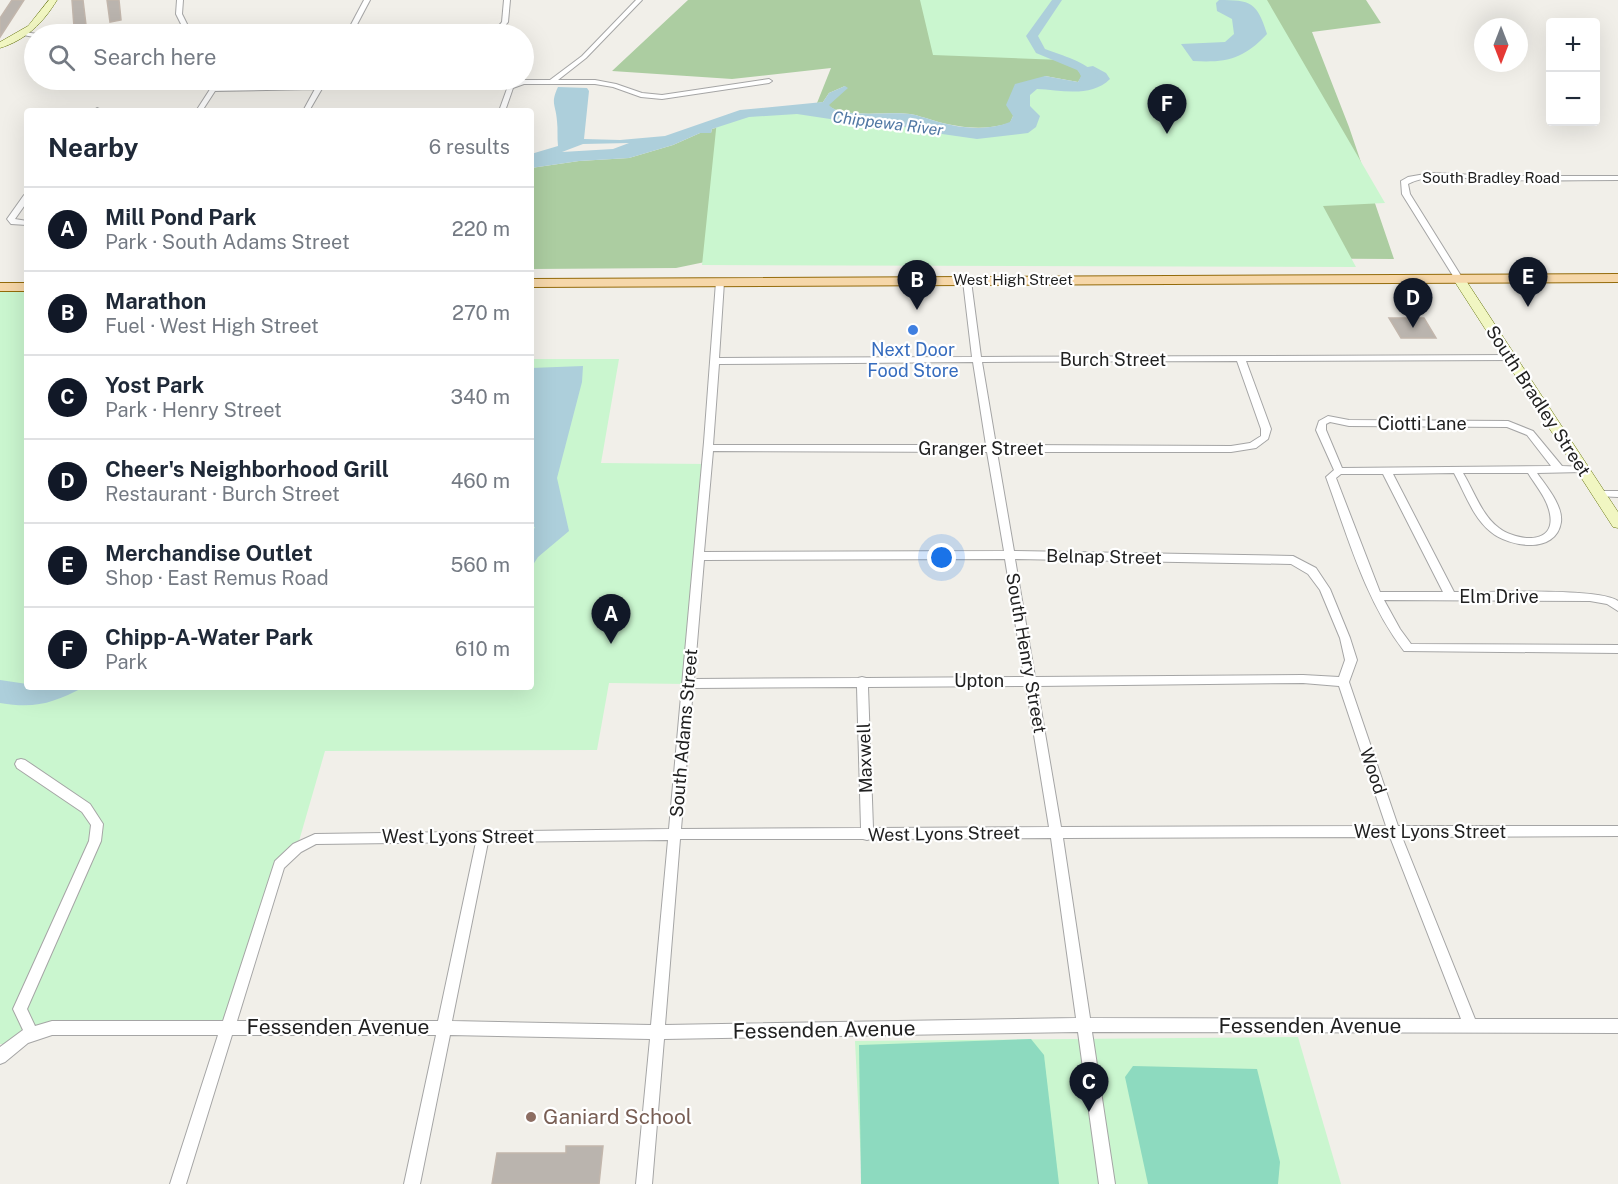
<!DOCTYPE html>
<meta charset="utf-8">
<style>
:root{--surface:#fff;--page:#f6f6f7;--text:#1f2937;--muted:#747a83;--line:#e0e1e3;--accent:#111827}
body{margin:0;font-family:"Public Sans",sans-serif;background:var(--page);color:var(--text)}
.controls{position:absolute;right:18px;top:18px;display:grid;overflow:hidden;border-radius:6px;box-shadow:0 6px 24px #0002}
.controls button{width:54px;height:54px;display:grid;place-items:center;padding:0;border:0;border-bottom:2px solid var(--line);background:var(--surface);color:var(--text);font:30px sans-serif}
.compass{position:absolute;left:1474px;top:18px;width:54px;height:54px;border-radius:50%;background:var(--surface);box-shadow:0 6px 24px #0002;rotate:180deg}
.you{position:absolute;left:942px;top:558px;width:21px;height:21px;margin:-15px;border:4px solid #fff;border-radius:50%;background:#1a73e8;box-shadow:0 0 0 9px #1a73e833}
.badge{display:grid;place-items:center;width:39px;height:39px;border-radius:50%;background:var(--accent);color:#fff;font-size:20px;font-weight:700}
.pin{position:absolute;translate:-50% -50px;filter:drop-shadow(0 2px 3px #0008)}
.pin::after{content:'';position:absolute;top:32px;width:21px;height:18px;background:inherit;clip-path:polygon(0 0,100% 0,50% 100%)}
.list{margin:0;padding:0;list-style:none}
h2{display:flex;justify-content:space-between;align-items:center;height:78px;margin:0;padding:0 24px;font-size:26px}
h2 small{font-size:20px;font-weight:400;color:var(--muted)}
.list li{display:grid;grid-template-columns:39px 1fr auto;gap:18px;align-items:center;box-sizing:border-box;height:84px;padding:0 24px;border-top:2px solid var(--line)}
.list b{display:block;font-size:22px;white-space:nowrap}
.list p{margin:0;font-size:20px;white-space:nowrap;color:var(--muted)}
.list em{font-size:20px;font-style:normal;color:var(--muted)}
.icon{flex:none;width:33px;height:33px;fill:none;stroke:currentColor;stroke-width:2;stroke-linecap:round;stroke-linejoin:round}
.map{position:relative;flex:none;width:1618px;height:1184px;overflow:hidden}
.search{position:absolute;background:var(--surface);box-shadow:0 6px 24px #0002;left:24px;top:24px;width:510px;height:66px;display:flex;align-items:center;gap:15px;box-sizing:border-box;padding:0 21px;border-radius:33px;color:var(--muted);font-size:22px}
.panel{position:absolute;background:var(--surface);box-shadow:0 6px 24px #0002;left:24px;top:108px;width:510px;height:582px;border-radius:6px}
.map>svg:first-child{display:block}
.forest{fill:#accda1}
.park{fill:#caf6cf}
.pitch{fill:#8ddabf}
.water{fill:#adcfdb;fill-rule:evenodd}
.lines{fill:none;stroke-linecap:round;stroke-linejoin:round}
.river{fill:#adcfdb;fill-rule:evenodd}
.building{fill:#bab4ae;stroke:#c2b6ac;stroke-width:1.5}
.street-casing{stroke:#a5a5a5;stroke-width:2}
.secondary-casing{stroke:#65740d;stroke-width:1}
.primary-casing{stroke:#946b0b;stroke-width:2}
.street{fill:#fff;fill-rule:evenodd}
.secondary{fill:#f1f6c2;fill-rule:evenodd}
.primary{fill:#f6d7a9;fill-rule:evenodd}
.shop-dot{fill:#3f7fe0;stroke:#fff;stroke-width:2}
.education-dot{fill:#8d6e63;stroke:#fff;stroke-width:2}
.labels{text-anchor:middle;stroke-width:4.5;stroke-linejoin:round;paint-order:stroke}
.far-street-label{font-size:15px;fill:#212121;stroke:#fff}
.far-water-label{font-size:16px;font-style:italic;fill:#5077a3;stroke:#fff}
.shop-label{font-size:18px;fill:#366cbe;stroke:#fff}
.street-label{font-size:18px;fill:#212121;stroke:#fff}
.near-street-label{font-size:21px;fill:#212121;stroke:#fff}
.near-education-label{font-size:21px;fill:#785e54;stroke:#fff;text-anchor:start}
</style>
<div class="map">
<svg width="1618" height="1184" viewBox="0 0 1618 1184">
<rect width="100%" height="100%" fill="#f1efe9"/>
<g class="forest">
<path d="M688 0H1366L1381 23 1312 32 1349 127 1394 259 1201 258 1105 84 1077 69 1082 76 1078 82 1045 76 1013 116 1010 123C985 131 958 128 932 120 925 118 917 115 910 114 890 111 841 119 828 105L845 86 829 93 823 102 817 103 831 68 732 79 612 71Z"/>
<polygon points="719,127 758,251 676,268 531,269 531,168 579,161 629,158 673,145 700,133 711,133 712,129"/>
</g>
<g class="park">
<polygon points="920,0 1267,0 1385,203 1323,206 1356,267 702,265 717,120 765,108 987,134 1017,123 1018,91 1089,83 1091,76 1082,67 1062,60 933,55"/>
<polygon points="0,292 27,292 27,687 531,687 531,359 619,359 601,463 707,464 687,684 609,683 597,750 325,751 297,848 279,865 227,1027 52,1028 12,1044 0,1044"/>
<polygon points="1298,1037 1341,1184 862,1184 855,1041"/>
</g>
<g class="pitch">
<polygon points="1031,1039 1044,1055 1059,1184 861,1184 859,1045"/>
<polygon points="1133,1066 1257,1069 1280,1162 1278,1184 1148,1184 1125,1077"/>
</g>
<g class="water">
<path d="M1219 0C1251 0 1257 2 1267 34 1244 59 1226 63 1193 61L1181 44 1225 42 1234 34 1232 19 1217 11 1216 3Z"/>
<path d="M1093 66 1106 73 1110 79C1091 98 1061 90 1037 89L1030 95V106L1040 116 1036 127 1028 133 977 139 935 133 921 128 870 125 797 114 749 117 712 129 711 133H700L673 145 629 158 579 161 531 168V154L558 146C557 138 558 129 557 121 556 105 550 104 558 87L587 88 589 91 584 139 620 140 665 136 740 110 823 102 829 93 845 86 848 88 829 105C840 119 890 111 910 114 917 115 925 118 932 120 958 128 985 132 1010 122L1013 116 1006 105 1015 84 1045 76 1078 82 1081 76 1077 69ZM629 143 613 149 562 152 583 144Z"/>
<polygon points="583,366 582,382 557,478 569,531 538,557 531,568 531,530 535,528 531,522 531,368"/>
<path d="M0 680 27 684V687H84C53 703 36 709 0 703Z"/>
</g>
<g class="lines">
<path class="river" d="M1052 0H1062L1038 36 1045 49C1063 56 1085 61 1098 76L1093 86 1079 87V81L1084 80 1086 77 1077 70 1036 53 1026 36Z"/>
</g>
<g class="building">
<polygon points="12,0 24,0 0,37 0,18"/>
<polygon points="72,0 83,0 86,25 74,27"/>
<polygon points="107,0 119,0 121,20 110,22"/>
<polygon points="1389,318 1424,318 1436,338 1401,338"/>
<polygon points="566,1146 603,1146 599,1184 492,1184 497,1153 566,1153"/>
</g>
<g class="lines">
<g class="street-casing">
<g id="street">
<polygon points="177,0 183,0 182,14 192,34 186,34 176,14"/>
<polygon points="364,0 370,0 352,34 346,34"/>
<polygon points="504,0 510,0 508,22 498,34 492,34 502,22"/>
<polygon points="636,0 642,0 586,58 558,80 595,80 616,84 642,93 662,95 769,79 772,81 769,83 662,99 641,97 613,87 595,84 524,84 513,88 505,111 499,111 508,86 523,80 550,80 582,56"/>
<polygon points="25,32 37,34 34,34 34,37 23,35 22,34"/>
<polygon points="216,80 222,80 218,87 318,85 321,80 327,80 309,111 303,111 315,89 215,91 202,111 196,111"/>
<polygon points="97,108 99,109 100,111 93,111"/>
<path d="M1431 173 1498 176H1618V180C1579 180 1540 181 1501 180 1474 180 1431 171 1408 184L1410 194 1463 279 1459 281 1455 279 1402 194 1401 181 1408 177Z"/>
<polygon points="24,195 27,195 27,202 15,219 27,221 27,225 11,224 7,219"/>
<path d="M964 279H967L971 281 981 357 1514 355 1515 357 1511 360 1246 361 1271 429 1268 439 1256 448 1231 452H997L1014 551 1293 556 1316 568 1330 589 1350 638 1357 660 1349 682 1398 826H1618V836L1402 837 1475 1019H1618V1033L1092 1032 1115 1184H1099L1078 1032 664 1039 652 1184H636L650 1039 450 1035 420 1184H404L436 1035H232L186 1184H170L218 1035H52L28 1043 5 1062 0 1064V1047L23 1030 13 1009 89 841 91 825 82 812 17 768 15 764 17 760 21 759 25 760 90 804 103 824 101 841 27 1009 35 1026 52 1021H223L275 861 293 844 315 834 669 829 704 442 716 282 720 280 724 282 719 358 972 357 963 281ZM1237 361 1261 429V436L1250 443 1231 446 996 445 982 362ZM973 362 986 445H713L719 364ZM713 451 987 452 1004 551 704 552ZM1005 559 1024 677 866 678 862 677 858 678 694 679 704 560ZM1015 559 1291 564 1308 574 1320 590 1340 638 1345 660 1339 677 1303 675 1035 677ZM1303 683 1339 686 1386 826 1061 827 1037 686ZM1026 686 1049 827 873 828 868 687ZM857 687 861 828 681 829 693 688ZM1390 837 1461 1019 1090 1018 1063 838ZM1051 838 1076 1018 665 1025 680 839H863L867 840 871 839ZM668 840 651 1025 452 1021 488 842ZM476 842 438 1021H237L284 868 301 852 316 844Z"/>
<path d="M1328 416 1349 420 1508 421 1533 431 1562 466 1586 467 1588 469 1583 472 1537 473C1546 486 1563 505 1561 522 1556 555 1509 547 1491 532 1473 518 1465 493 1454 473L1393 474 1454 592C1484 593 1599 587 1618 601V611L1607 604 1590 601 1384 600 1400 629 1411 644 1618 645V653L1404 651C1365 600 1348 537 1326 477L1334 470 1316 430 1319 421ZM1330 422 1349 426 1507 427 1527 435 1551 466 1342 468 1326 430V424ZM1463 473H1528C1536 486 1547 498 1550 514 1556 546 1516 541 1499 528 1482 516 1474 491 1463 473ZM1341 474H1383L1443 592H1380L1336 478Z"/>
<polygon points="1599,491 1618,491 1618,497 1596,496 1594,494 1596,492"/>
</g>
</g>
<g class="secondary-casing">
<g id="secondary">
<path d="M49 0H57C43 23 26 40 0 48V42L28 26Z"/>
<polygon points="1459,276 1465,279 1618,512 1618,528 1613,527 1453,279"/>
</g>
</g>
<g class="primary-casing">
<g id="primary">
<polygon points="1618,274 1618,282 531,287 531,279"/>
<rect x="0" y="283" width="27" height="8"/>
</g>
</g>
<use href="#street" class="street"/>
<use href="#secondary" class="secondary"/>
<use href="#primary" class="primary"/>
</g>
<circle class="shop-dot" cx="913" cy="330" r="6"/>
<circle class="education-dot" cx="531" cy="1117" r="6"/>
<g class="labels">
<g class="far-street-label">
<text x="1491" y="183">South Bradley Road</text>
<text x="1013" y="285">West High Street</text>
</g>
<g class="far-water-label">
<text transform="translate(888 123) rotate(7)" y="6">Chippewa River</text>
</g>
<g class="shop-label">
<text x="913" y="356">Next Door<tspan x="913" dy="21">Food Store</tspan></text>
</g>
<g class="street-label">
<text x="1113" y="366">Burch Street</text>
<text transform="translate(1538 401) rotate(57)" y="6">South Bradley Street</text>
<text x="1422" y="430">Ciotti Lane</text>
<text x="981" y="455">Granger Street</text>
<text transform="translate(1104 557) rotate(1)" y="6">Belnap Street</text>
<text x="1499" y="603">Elm Drive</text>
<text transform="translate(1026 653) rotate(80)" y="6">South Henry Street</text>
<text x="979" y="687">Upton</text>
<text transform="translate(684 733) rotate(-85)" y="6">South Adams Street</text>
<text transform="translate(865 758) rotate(-92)" y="6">Maxwell</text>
<text transform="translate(1373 771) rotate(71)" y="6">Wood</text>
<text x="1430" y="838">West Lyons Street</text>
<text transform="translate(944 834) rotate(-1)" y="6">West Lyons Street</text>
<text x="458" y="843">West Lyons Street</text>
</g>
<g class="near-street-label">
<text x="1310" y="1033">Fessenden Avenue</text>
<text x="338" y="1034">Fessenden Avenue</text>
<text transform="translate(824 1030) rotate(-1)" y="7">Fessenden Avenue</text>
</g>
<g class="near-education-label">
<text x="543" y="1124">Ganiard School</text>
</g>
</g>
</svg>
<div class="controls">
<button>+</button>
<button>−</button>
</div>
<svg class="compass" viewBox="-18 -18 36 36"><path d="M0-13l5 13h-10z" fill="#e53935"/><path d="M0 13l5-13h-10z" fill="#747a83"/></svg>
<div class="you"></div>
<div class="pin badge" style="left:611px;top:644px">A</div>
<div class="pin badge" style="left:917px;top:310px">B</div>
<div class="pin badge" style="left:1089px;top:1112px">C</div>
<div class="pin badge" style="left:1413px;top:328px">D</div>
<div class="pin badge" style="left:1528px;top:307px">E</div>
<div class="pin badge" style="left:1167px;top:134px">F</div>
<div class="search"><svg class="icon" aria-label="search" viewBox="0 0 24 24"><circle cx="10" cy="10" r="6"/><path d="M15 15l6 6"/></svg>Search here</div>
<section class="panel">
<h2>Nearby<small>6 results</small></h2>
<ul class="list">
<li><span class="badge">A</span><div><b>Mill Pond Park</b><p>Park · South Adams Street</p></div><em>220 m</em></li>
<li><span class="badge">B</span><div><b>Marathon</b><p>Fuel · West High Street</p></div><em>270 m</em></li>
<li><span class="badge">C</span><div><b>Yost Park</b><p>Park · Henry Street</p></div><em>340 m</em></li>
<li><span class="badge">D</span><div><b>Cheer's Neighborhood Grill</b><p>Restaurant · Burch Street</p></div><em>460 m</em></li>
<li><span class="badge">E</span><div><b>Merchandise Outlet</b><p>Shop · East Remus Road</p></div><em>560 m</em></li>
<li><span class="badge">F</span><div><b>Chipp-A-Water Park</b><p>Park</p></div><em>610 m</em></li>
</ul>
</section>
</div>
